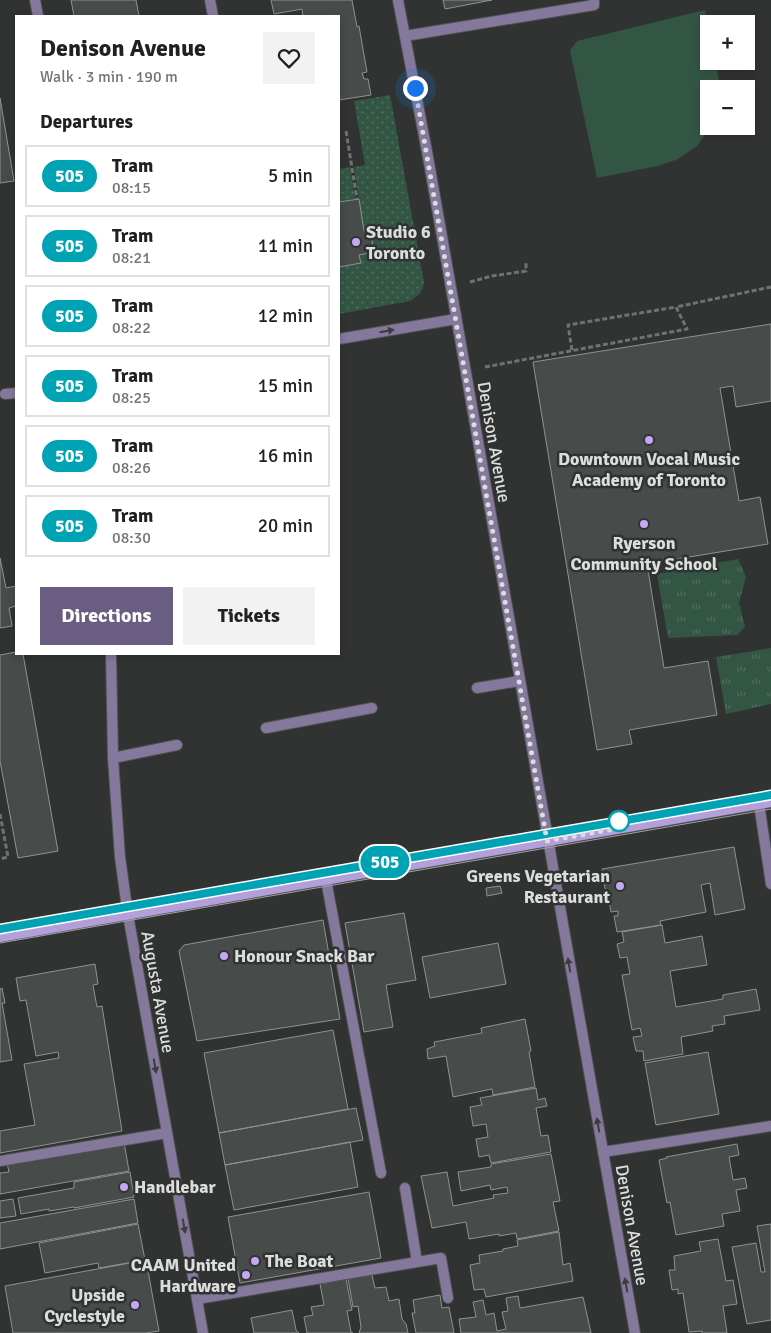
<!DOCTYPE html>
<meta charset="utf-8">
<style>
body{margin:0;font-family:Signika,sans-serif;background:#f2f2f2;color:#202124;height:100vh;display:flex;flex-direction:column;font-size:19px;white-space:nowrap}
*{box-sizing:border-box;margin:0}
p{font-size:16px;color:#757577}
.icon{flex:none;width:28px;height:28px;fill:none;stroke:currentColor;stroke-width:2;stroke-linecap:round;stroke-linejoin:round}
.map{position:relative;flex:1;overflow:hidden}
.details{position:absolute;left:15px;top:15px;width:325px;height:640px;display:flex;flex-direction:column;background:#fff;border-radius:0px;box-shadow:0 2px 8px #0003}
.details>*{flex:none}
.badge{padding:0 10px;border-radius:16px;font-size:18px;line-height:32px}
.fabs{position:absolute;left:700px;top:15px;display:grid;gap:10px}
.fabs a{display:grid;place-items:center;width:55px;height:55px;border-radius:0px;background:#fff;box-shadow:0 2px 8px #0003;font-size:25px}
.you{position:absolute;width:25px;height:25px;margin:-12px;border:4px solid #fff;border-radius:50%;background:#1a73e8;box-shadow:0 0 0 8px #1a73e833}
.map>.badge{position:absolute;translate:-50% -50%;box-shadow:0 0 0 2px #fff}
h2{padding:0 25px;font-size:19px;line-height:45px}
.round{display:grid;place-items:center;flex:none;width:52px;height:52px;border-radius:0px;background:#f2f2f2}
.head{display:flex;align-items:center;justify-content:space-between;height:85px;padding:0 25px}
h1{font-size:24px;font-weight:800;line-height:38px}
.primary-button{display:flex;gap:10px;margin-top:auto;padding:10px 25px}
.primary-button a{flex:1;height:58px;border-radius:0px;background:#695d81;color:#fff;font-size:20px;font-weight:800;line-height:58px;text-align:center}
.primary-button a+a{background:#f2f2f2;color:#202124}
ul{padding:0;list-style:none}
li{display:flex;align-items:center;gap:15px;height:62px;margin:0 10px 8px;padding:0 15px;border:2px solid #e0e0e0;border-radius:0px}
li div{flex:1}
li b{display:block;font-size:19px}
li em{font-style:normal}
li .badge{min-width:55px;font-weight:700;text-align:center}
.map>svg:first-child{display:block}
.grass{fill:url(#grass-dots)}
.park{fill:url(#park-tufts)}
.garden{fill:#335644}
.building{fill:#474b49;stroke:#8f9390}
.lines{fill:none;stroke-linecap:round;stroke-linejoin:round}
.lane-casing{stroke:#4f5250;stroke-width:12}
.street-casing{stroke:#4f5250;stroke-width:12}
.secondary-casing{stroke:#4f5250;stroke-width:12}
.path{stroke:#6f7270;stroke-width:3;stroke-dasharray:5 2.5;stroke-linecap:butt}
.lane{stroke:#85789d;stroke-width:10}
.street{stroke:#85789d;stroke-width:10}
.secondary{stroke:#b49fda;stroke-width:10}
.tram{stroke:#9da09e;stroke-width:1}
.oneway{fill:#3d3d41}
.line-casing{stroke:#fff;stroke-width:11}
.line{stroke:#00a3b4;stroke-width:8}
.walk{stroke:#dbdedc;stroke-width:5;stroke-dasharray:0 9}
.poi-dot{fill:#c3a7f2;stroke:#303331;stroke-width:2}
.stop-dot{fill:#fff;stroke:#00a3b4;stroke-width:2.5}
.labels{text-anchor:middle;stroke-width:5;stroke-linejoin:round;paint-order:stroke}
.poi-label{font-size:18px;font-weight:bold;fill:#dbdedc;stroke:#303331;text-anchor:start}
.street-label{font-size:18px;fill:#dbdedc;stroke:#303331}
</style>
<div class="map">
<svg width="771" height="1333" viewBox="0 0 771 1333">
<defs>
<pattern id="grass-dots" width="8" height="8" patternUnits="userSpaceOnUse" patternTransform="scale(1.25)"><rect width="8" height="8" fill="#335644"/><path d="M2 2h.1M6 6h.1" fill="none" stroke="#506e5e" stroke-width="1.8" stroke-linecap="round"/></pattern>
<pattern id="park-tufts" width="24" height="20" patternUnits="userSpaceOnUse" patternTransform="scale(1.25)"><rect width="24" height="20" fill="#335644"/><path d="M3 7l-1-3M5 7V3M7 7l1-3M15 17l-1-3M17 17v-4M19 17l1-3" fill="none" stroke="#506e5e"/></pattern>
</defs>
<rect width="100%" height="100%" fill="#303331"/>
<path class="grass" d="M390,95L424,282C423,292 418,296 410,301L339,314V267L360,263L359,255L374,252L370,230L364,231L354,167L365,165L354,101Z
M350,167L355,199L339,202V169Z"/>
<path class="park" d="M738,559L746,577L739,603L745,626L738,635L668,638L657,574Z
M771,648V704L726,714L716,657Z"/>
<path class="garden" d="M705,10L709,31V61H715L720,86L719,89H709V126H711L697,146L678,159L658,166L597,178L570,50L577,41Z"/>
<path class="building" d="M71,0H136L139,16H74Z
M271,0H352L357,27L359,26L367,72L362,73L364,79H368L371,95L339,100V16H300H303L302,9L274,14Z
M443,0H492L445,9Z
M0,98L14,181L0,183Z
M359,199L364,231L370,230L374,252L359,255L361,263L339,267V202Z
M771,324V401L736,407L733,386L720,388L739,501L760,497L768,544L647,564L664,668L708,661L717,715L629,730L632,744L597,750L533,362Z
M0,558L6,588L16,586V606L9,608L12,626L0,628Z
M16,652V654H23L58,851L18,858L0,761V655Z
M734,847L745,909L715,915L710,883L701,885L706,912L660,921L661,925L617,932L614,916H618V911L611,912L609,901H607L602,869Z
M500,886L502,893L487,896L486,888Z
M404,913L416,980L386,985L393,1027L364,1032L345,923Z
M323,920L340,1019L197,1041L179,951L184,945Z
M662,925L665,943L702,936L707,965L670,971L676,1007L723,999V995L756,989L760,1010L724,1016L725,1024L712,1026L713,1031L681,1037L683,1054L644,1061L643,1051H636L633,1037L642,1036L640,1028L632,1030L622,975L630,974L627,957L620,958L617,944L624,942L622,932Z
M498,943L506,984L430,998L422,957Z
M95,964L98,984L93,985L97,1007L102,1006L122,1131L0,1153V1131L35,1125L24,1064L59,1058L58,1052L36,1056L26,1000L20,1001L16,978Z
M2,988L5,1003H2L12,1060L0,1062V989Z
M525,1019L531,1051L529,1052L535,1087L493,1095L492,1089L453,1097L446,1056L428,1059L427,1049L435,1046L434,1042L482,1033L481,1028Z
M333,1030L348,1109L219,1133L204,1053Z
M708,1052L719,1114L656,1125L645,1063Z
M536,1088L538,1100L545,1098L547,1106L536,1108L541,1136L548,1135L551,1152L491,1163L489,1155L479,1157L476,1139L488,1137L486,1124L473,1126L470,1107L482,1105L480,1098Z
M356,1108L363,1140L225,1165L219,1133Z
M124,1142L129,1171L0,1194V1173L9,1172L7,1163Z
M350,1142L358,1187L234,1210L225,1165Z
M737,1144L739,1155L729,1157L733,1180L745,1178L747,1188L736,1190L740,1211L722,1214L724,1226L676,1235L670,1202L667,1203L659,1160L667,1158L666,1157Z
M551,1154L560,1201L553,1202L559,1231L517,1239L516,1233L499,1236V1234L469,1239L466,1222L432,1228L421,1176L447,1172L453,1206L494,1198L493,1195L508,1193L507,1187L491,1190L490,1185L461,1191L458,1172L491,1167V1164Z
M130,1172L134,1197L74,1208V1207L49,1211V1209L21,1214L18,1198L74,1188V1182Z
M369,1192L381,1258L240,1283L228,1217Z
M13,1199L16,1216L0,1218V1201Z
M134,1199L138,1223L0,1249V1223Z
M138,1224L145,1260L99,1268L98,1263L45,1273L39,1243Z
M771,1224V1320L747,1324L732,1247L756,1243L761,1272H765L757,1226Z
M559,1232L563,1265L570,1263L573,1281L486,1297L484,1289L474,1290L470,1265L480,1263L479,1255L503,1251V1249L518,1246L517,1240Z
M718,1239L726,1281L733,1280L737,1304L723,1306L727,1333H702V1331L689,1332L683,1293L678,1294V1289L672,1290L669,1270H675L674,1256L701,1251L699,1242Z
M146,1260L159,1331L146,1333H13L5,1286Z
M372,1275L375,1288L386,1287L389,1301L399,1299L402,1319L406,1324L408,1333H359L361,1327L358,1306L353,1307L348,1278Z
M346,1279L352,1310L347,1311L351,1332L353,1333H307L304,1317L313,1315L311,1307L324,1305L320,1284Z
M440,1295L442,1308L449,1307L454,1333H416L412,1313H415L413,1300Z
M518,1296L520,1308L583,1297L591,1333H461L459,1319L476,1317L473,1302L483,1300L486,1315L494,1313L497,1331L506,1329L502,1312L508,1311L506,1298Z
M292,1310L296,1330L299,1333H254L251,1318Z"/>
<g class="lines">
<defs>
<path id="lane" d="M210,0L213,16
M405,36L594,5V0
M477,688L519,681
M266,728L372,708
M113,758L177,745
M326,880L381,1173
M603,1152L771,1126
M0,1161L167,1133
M405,1188L417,1262
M197,1299L441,1258L448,1298"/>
<path id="street" d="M35,0L38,16
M398,0L428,157L635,1333
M339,339L456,319
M5,394L16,393
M111,654L113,758L120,857L128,915L203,1333
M759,804L771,884"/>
<path id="secondary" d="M0,937L771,802"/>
</defs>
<use href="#lane" class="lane-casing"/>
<use href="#street" class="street-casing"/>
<use href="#secondary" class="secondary-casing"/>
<path class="path" d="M346,131L357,199
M470,282L492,276L526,271V262
M572,350L568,325L676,307
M485,367L687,329L676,307L771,287
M0,814L8,857L0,859"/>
<use href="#lane" class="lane"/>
<use href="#street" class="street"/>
<use href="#secondary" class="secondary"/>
<path class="tram" d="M0,929L771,795
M0,943L771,809"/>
</g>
<defs><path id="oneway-solid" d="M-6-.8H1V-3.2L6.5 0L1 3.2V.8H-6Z" transform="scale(1.25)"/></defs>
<g class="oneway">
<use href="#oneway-solid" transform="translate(387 331) rotate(-10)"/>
<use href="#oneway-solid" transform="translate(569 965) rotate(-100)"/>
<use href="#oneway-solid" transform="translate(155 1066) rotate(80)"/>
<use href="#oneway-solid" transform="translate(598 1125) rotate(-100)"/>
<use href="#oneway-solid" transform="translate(184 1226) rotate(80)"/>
<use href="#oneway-solid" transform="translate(626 1285) rotate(-100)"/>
</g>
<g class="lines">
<defs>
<path id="line" d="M0,929L771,795"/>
</defs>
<use href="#line" class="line-casing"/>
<use href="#line" class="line"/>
<path class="walk" d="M415,88L547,841L615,829L619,821"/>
</g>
<g class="poi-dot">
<circle cx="356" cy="242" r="5"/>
<circle cx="649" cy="440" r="5"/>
<circle cx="644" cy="524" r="5"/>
<circle cx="620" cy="886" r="5"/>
<circle cx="224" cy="956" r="5"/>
<circle cx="124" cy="1187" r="5"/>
<circle cx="255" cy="1261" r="5"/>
<circle cx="246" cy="1275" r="5"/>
<circle cx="135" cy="1305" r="5"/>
</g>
<circle class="stop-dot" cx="619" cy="821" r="10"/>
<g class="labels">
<g class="poi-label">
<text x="366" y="238">Studio 6<tspan x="366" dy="21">Toronto</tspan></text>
<text x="649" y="465" text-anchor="middle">Downtown Vocal Music<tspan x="649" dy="21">Academy of Toronto</tspan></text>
<text x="644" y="549" text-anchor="middle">Ryerson<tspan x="644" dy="21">Community School</tspan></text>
<text x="610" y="882" text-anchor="end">Greens Vegetarian<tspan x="610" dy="21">Restaurant</tspan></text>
<text x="234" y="962">Honour Snack Bar</text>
<text x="134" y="1193">Handlebar</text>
<text x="265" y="1267">The Boat</text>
<text x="236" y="1271" text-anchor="end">CAAM United<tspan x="236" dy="21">Hardware</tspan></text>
<text x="125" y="1301" text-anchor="end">Upside<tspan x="125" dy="21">Cyclestyle</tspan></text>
</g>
<g class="street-label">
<text transform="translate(494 442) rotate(80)" y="6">Denison Avenue</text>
<text transform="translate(158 992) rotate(80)" y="6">Augusta Avenue</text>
<text transform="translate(632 1225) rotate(80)" y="6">Denison Avenue</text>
</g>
</g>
</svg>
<div class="fabs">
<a>+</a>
<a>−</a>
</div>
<div class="you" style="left:415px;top:88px"></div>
<b class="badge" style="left:385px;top:862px;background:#00a3b4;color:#fff">505</b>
<section class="details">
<div class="head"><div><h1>Denison Avenue</h1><p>Walk · 3 min · 190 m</p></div><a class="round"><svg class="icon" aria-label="heart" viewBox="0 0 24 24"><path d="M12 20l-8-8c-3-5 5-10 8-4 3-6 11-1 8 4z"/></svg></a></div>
<h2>Departures</h2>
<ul>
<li><span class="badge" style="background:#00a3b4;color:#fff">505</span><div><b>Tram</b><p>08:15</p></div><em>5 min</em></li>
<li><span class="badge" style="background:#00a3b4;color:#fff">505</span><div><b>Tram</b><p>08:21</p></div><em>11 min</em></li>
<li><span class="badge" style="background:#00a3b4;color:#fff">505</span><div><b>Tram</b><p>08:22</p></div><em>12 min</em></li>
<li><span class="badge" style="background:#00a3b4;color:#fff">505</span><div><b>Tram</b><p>08:25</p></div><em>15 min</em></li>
<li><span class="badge" style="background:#00a3b4;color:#fff">505</span><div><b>Tram</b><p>08:26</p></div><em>16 min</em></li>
<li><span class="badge" style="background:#00a3b4;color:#fff">505</span><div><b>Tram</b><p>08:30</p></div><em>20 min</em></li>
</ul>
<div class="primary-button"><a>Directions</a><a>Tickets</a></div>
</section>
</div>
